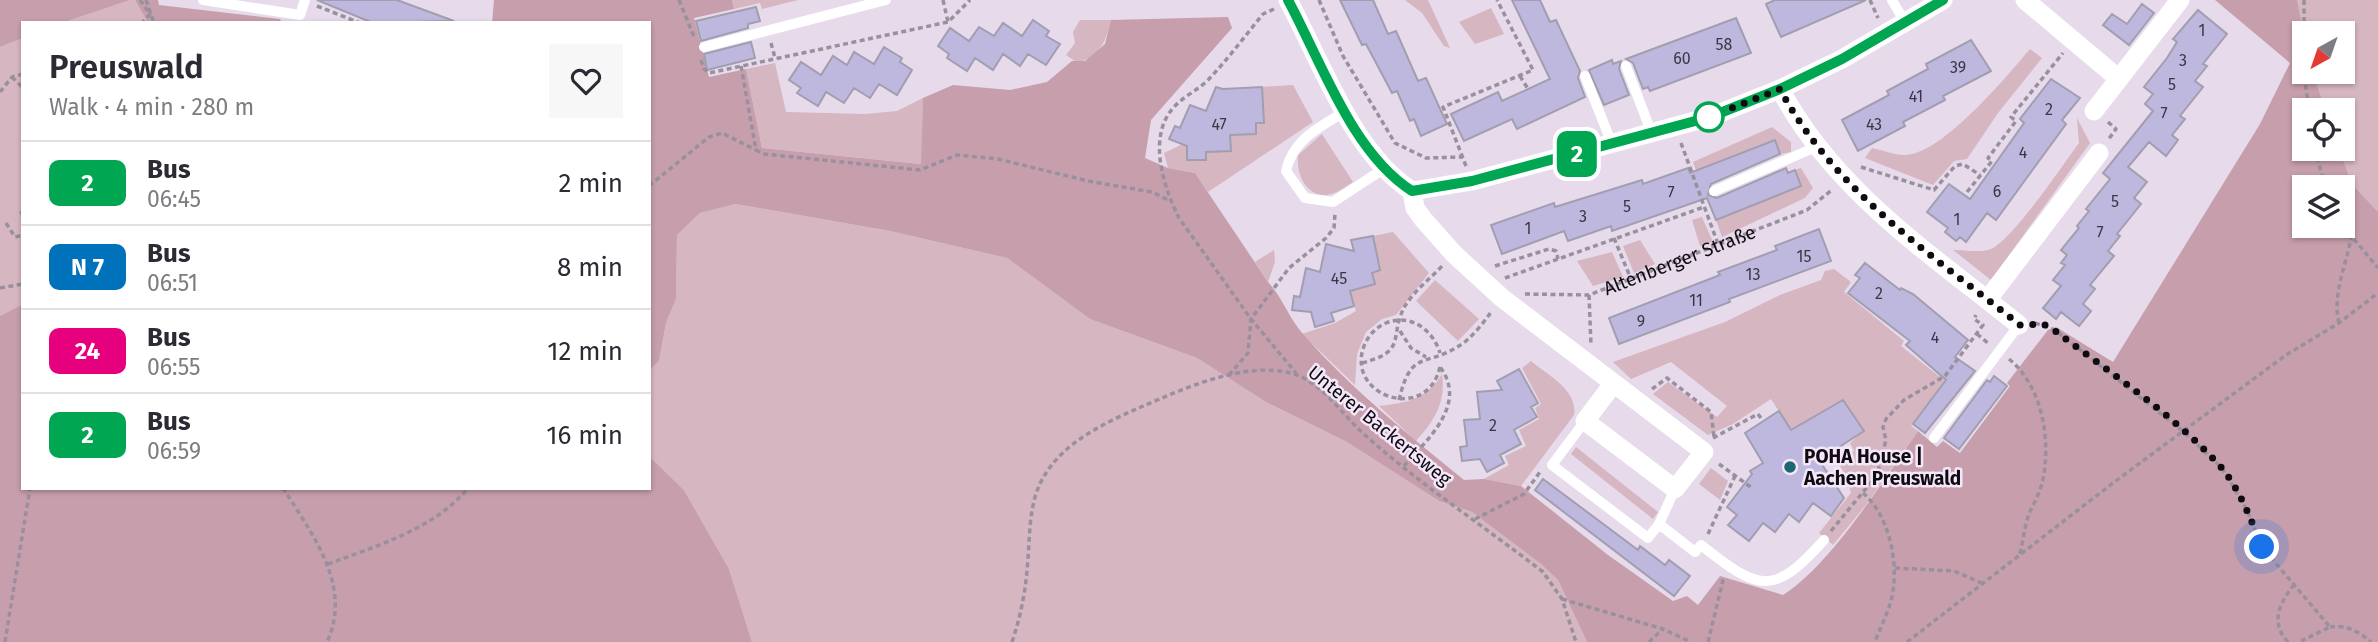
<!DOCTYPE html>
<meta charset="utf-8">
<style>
body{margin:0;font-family:"Fira Sans",sans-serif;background:#f7f7f7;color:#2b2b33;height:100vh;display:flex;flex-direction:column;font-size:26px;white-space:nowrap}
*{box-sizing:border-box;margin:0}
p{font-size:23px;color:#7c7c81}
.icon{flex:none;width:38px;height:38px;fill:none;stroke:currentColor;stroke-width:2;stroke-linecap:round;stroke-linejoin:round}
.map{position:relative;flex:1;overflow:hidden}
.side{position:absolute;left:21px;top:21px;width:630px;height:469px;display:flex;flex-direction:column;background:#fff;border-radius:0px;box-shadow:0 2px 5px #0004}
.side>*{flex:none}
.badge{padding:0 14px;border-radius:10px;font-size:24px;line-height:46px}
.needle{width:46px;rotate:220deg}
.buttons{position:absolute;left:2292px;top:21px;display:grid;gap:14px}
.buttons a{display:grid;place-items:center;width:63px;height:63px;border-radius:0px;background:#fff;box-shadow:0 2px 5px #0004;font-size:35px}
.you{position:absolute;width:35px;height:35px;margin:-18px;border:5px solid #fff;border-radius:50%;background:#1a73e8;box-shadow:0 0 0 10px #1a73e833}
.map>.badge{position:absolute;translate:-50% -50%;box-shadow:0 0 0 4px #fff}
.round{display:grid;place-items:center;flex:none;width:74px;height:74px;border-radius:0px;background:#f7f7f7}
.head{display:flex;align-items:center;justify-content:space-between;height:119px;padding:0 28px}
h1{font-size:33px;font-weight:600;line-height:52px}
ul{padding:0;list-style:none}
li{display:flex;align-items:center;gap:21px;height:84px;padding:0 28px;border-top:2px solid #e1e1e2}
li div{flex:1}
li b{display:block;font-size:26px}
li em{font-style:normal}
li .badge{min-width:77px;font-weight:700;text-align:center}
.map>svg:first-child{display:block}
.green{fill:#d6b6c1}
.forest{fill:#c79eac;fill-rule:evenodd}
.building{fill:#bfb8de;stroke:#a19eb0;stroke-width:2}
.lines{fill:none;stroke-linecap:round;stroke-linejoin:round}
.path{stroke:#99909d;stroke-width:3.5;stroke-dasharray:5 3.5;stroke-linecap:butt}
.service{stroke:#fff;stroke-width:10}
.minor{stroke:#fff;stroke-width:19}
.line-casing{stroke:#fff;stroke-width:16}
.line{stroke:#00a651;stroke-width:10}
.walk{stroke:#0f0b11;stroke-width:7;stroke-dasharray:0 12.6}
.stop-dot{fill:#fff;stroke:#00a651;stroke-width:3.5}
.poi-dot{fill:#1d6772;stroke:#f3e7f9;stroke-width:2.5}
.labels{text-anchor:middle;stroke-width:5;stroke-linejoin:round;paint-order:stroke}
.number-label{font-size:16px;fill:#3b3644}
.street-label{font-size:19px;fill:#0f0b11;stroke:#f3e7f9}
.poi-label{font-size:19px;font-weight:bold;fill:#0f0b11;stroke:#f3e7f9;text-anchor:start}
</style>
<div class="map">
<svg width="2378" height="642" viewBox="0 0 2378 642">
<rect width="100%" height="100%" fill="#e6daeb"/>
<path class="green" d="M130,0H135L148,23H62Z
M732,0H798L762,9L760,3L734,9Z
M1405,0H1428L1450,48L1444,46L1422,13Z
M2297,0H2378V212L2352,184L2339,149H2343V110H2326L2312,72H2343V33H2305V38Z
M1491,8L1504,34L1475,44L1459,22Z
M1080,20H1111C1106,42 1100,55 1078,63L1066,55L1075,43L1073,32Z
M23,38V304L0,316V47Z
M2030,49L2042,58L1998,113L1967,159L1954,161L1933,185L1865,158L1872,148C1882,150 1894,155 1904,155C1941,156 2007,76 2030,49Z
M775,63L786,112L865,114L897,111L923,98L922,164L762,148L746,69Z
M1293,85L1313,122L1208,192L1195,173L1168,168L1164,153L1187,142V160H1206V152L1230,135L1264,122L1262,87Z
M2077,118L2090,143L1991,280L1953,250C1963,250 1982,253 1991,249C2014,238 2062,166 2079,143Z
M1772,127L1791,142V152L1780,154L1774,140L1696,170L1693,162Z
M1322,134L1353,182C1345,187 1336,194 1327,195C1305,197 1296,172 1298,155Z
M1801,168L1813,188L1805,198L1722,237L1716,220L1801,186L1795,170Z
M736,204L890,231L1007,258L1090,319L1197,358L1266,402L1347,442L1439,501L1472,512L1541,564L1558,580L1587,642H752L729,569L684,490L649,456V371L659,361L666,323L676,299L677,235L700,213Z
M1702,217L1713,242L1700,246L1692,220Z
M1393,232L1429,273L1396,315L1382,319L1366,332L1357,354L1355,385L1302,334L1335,323L1356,311L1350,291L1375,284L1372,273L1380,270L1373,236Z
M1640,240L1655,264L1634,273L1623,246Z
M1274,250L1275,262L1268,282L1255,262Z
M1612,252L1623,277L1593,286L1577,261Z
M1834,269L1851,282L1844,292L1904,341L1901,346L1945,381L1911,426L1918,431L1866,505L1833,545L1819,533L1851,493L1846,475L1837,462L1854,451L1850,443L1863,431L1843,400L1791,430L1771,399L1733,424L1708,435L1653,394L1668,382L1717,417L1727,406L1671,362L1631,379L1613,362L1725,322L1780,295L1821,280L1825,271Z
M1435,280L1479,319L1458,341L1416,301Z
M1531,361C1549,376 1578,390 1574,415L1521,486L1484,479L1509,465L1505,456L1526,446L1519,430L1539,419L1535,408L1541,404L1522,368Z
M1442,374C1446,402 1435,420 1416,441L1379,406C1407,403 1427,399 1442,374Z
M1576,447L1658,512L1653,519L1571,454Z
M1711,468L1728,481L1720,500L1699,484Z"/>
<path class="forest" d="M0,0H130L62,23H23V38L0,47Z
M135,0H158L159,5L280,19L282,23H148Z
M494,0H732L734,9L694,18L709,77L746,69L762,148L921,164L923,98L953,85L1010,90L1047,82L1072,61H1085L1105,44L1111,20L1228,17L1232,28L1151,120L1145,158L1168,168L1195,173L1268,282C1283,298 1289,319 1304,335C1351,389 1409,435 1464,480L1484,479L1521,486L1608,555L1673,601L1687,596L1698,605L1720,576L1783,595C1830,566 1885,478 1918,431L1937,447L1943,441L1960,453L2010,386L2007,383L2048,330L2056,327L2113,362L2260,124L2290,63L2215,0H2297L2305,38V72H2312L2326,110H2305V149H2339L2352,184L2378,212V642H1587L1558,580L1541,564L1472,512L1439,501L1347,442L1266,402L1197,358L1090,319L1007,258L890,231L736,204L700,213L677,235L676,299L666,323L659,361L649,371V23H492ZM2305,187H2343V226H2305Z
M23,304V488H649V456L684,490L729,569L752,642H0V316Z"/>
<path class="building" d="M317,0H397L454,21L373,23Z
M1340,0H1373L1388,34L1396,31L1418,81L1426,78L1447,124L1421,136L1414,119L1410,121L1397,91L1392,93L1366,44L1362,45Z
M1512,0H1540L1550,22L1556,20L1580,71L1578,78L1585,97L1517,129L1512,119L1464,141L1451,114L1498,92L1502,101L1550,79Z
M1775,0H1866L1781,37L1766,4Z
M2142,4L2154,13L2129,45L2103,25L2112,14L2127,24Z
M756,7L760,21L748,24V28L701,41L696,21Z
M2198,10L2227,34L2203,64L2207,66L2195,81L2203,87L2180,116L2185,119L2172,135L2178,140L2166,156L2149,142L2128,167L2147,182L2134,198L2141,204L2117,234L2120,236L2108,251L2114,256L2090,285L2095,289L2083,304L2091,311L2079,326L2061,312L2056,319L2043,308L2061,286L2053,280L2065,265L2061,263L2067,255L2061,250L2079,228L2077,226L2089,211L2086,209L2110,179L2103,173L2153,111L2145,104L2153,94L2144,87L2167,58L2177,42L2173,39Z
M1736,18L1751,53L1650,91L1648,87L1643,89L1633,63L1626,59Z
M1033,20L1049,31L1046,36L1060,44L1046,65L1028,54L1020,66L1003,54L993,70L975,58L967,71L947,58L949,54L938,46L950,28L969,41L979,27L994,36L1003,23L1022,36Z
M1971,40L1991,71L1943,96L1945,100L1903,122L1905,126L1858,151L1842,120L1889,95L1887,91L1928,69L1926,64Z
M751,42L755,58L707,70L704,54Z
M884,47L902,58L900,62L912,70L897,95L879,84L870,98L854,88L844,103L826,92L818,106L797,93L801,88L789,80L801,62L821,75L833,56L847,65L854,52L874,64Z
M1612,60L1613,64L1621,61L1619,69L1629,95L1604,105L1589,70Z
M2051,79L2080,98L2062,120L2066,124L1996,220L1987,213L1966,242L1960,237L1956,241L1945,232L1948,228L1927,212L1949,184L1970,199L2024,123L2020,119Z
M1216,87L1223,89L1262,87L1264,123H1256V134L1230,135L1231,151L1206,152V160H1187V146L1169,139L1175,126L1180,128L1190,105L1206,111Z
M1775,140L1780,154L1711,184L1708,195L1717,198L1786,168L1788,173L1795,170L1801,186L1716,220L1707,198L1612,231L1611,226L1568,241L1564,231L1502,254L1491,225L1554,203L1555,207L1642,180L1643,184L1688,168L1690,173Z
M1819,229L1831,261L1729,299L1730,302L1619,344L1609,318L1720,275L1718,272L1777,250L1775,246Z
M1373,236L1380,270L1372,273L1375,284L1350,291L1354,306L1331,313L1334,321L1315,327L1311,312L1292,310L1294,296L1300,297L1306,268L1320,272L1326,244L1354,251L1351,240Z
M1865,263L1900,290L1901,288L1913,294L1968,340L1955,357L1975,371L1925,433L1913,424L1946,380L1906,345L1910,341L1848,293L1860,278L1855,275Z
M1519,369L1538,403L1531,407L1537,417L1514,430L1521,444L1500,455L1504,463L1487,472L1480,459L1462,461L1460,447L1467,446L1464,420L1480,419L1477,392L1502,390L1497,381Z
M1994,376L2007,386L1959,449L1944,438L1987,380L1990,382Z
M1843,400L1864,431L1819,460L1844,498L1831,516L1813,503L1799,522L1789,514L1775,532L1763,523L1749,541L1728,525L1737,515L1727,507L1752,474L1750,471L1763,463L1745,433L1779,411L1791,430Z
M1543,479L1638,550L1640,546L1665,565L1669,560L1690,576L1674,596L1535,490Z"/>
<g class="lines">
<g class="path">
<path d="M140,0L150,14L142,23"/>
<path d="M146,0L154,23"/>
<path d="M679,0L695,39"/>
<path d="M943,0L948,22"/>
<path d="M1319,0L1343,56L1395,143L1426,158L1463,157"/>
<path d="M1870,0L1878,18"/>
<path d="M2304,0V75L2309,110"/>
<path d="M317,6L360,23"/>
<path d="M1274,9L1263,14C1245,36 1228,59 1208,80C1198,90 1184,96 1174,107C1147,136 1163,186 1179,218L1251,319L1296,373"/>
<path d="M771,43L775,58"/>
<path d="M701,60L704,69L709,73L948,22L970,0"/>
<path d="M741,66L756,150L764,154L920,170L957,155L998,159L1088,181L1152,192L1170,201"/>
<path d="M1520,76L1528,89"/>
<path d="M12,77L23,88"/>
<path d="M0,92L12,77L23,74"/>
<path d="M2108,122L2116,129L2108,140"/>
<path d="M1681,143L1718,244"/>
<path d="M2315,149L2325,187"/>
<path d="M1466,166L1443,107L1533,70L1497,0"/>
<path d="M1861,167L1934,190L1955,166L1963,164L1980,175"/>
<path d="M649,186L709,137L722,133L756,150"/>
<path d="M1967,192L1992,161L1988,158L2016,121L2011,117L2063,53"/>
<path d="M21,211L23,216"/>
<path d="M6,223L15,237L23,235"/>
<path d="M2343,226L2378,268"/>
<path d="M1614,238L1631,279"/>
<path d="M1495,266L1549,249L1556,251L1558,259"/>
<path d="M1505,278L1704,207"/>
<path d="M0,288L23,284"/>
<path id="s1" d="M1525,294L1589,295L1807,210L1833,189"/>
<path d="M1589,295L1591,345"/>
<path d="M2035,323L2055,330L2184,432L2222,468L2247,510L2262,547L2330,627L2299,642"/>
<path d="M2339,323C2332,294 2346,266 2351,238"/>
<path d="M1400,331L1411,348L1426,357"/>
<path d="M1977,334L1989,344"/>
<path d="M2009,359C2042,386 2051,438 2043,479C2041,491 2034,503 2029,514C2024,528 2023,543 2019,557"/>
<path d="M1362,363C1409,351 1388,336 1405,306C1414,291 1431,278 1443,265"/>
<path d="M1440,367C1427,424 1345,396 1364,346C1368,336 1375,328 1386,323C1411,313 1433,330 1440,353"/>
<path d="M1229,375L1248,353L1251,319L1289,268L1326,238L1334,228L1335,214"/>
<path d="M1652,389L1667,378L1711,412L1714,437"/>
<path d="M1399,400C1411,349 1424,368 1459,346C1472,338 1483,323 1492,311"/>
<path d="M1713,438L1758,414L1763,421"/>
<path d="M1719,464L1752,488"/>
<path d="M1404,466C1428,439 1468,404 1440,367"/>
<path d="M283,488C312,534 353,586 327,642"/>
<path d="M1863,493C1890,516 1900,566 1891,601C1887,615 1880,628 1875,642"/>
<path d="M1475,519L1524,494L1540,472"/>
<path d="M1831,531L1877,475L1886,440L1883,427L1886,419L1904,400L1945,376L1983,325L1974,319L1976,315"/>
<path d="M1708,534L1735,476"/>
<path d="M328,564C376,546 435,529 468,488"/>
<path d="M1895,568L1954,571L1984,584"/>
<path d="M1562,599L1663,629L1691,642"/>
<path d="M2330,627C2346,624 2359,632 2371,642"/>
<path d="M5,642L30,488"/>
<path d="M1012,642C1020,618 1025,595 1027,570C1030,543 1028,511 1039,486C1057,445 1102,424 1141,407C1185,388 1246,360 1294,374C1323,383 1344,417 1366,436C1421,485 1485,527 1543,572L1562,599L1576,642"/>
<path d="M1649,642L1663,629"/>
<path d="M1708,642L1724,576"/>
<path d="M1907,642L2113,483L2286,355L2339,323L2378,293"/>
<path d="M2288,642C2270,623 2279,604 2293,586"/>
</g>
<path class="service" d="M203,0L300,15L305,0
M1892,0L1906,24
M704,47L886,0
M1626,66L1652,134
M1585,76L1612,144
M1346,111C1320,127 1293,139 1286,171L1305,198L1333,202L1385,168
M1714,191L1816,147
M1585,421L1552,465L1648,538L1659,524L1675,489
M1934,438L2019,325
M1659,524L1695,552L1701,545C1759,591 1773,597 1824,540"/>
<path class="minor" d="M1288,0C1321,61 1353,154 1412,191L1472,181L1710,117L1780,89L1842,59L1943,0
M2025,0L2119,79
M1780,89C1835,192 1931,254 2019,325
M2094,111L2180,0
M1412,191L1415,208L1423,219L1454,254L1502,298L1704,452L1675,489L1585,421L1613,384
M1988,299L2099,153"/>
</g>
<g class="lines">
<defs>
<path id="line" d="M1288,0C1321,61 1352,153 1412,191L1472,181L1710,117L1780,89L1842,59L1943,0"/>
</defs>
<use href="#line" class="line-casing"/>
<use href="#line" class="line"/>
<path class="walk" d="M1709,117L1780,89C1835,192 1931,254 2020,325L2043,324L2054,330C2110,373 2173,414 2220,466C2240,489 2251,520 2262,547"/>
</g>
<circle class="stop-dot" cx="1709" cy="117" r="14"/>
<circle class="poi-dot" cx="1790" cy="467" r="7"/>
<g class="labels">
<g class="number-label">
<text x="2202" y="36">1</text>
<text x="1724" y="50">58</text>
<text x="1682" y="64">60</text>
<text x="2183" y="66">3</text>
<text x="1958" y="73">39</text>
<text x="2172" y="90">5</text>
<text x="1916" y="102">41</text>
<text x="2049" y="115">2</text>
<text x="2164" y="119">7</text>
<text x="1219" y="130">47</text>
<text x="1874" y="130">43</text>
<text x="2023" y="158">4</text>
<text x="1997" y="197">6</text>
<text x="1671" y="198">7</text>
<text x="2115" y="207">5</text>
<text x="1627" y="212">5</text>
<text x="1583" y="222">3</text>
<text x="1957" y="225">1</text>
<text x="1528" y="234">1</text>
<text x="2100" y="238">7</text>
<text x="1804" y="262">15</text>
<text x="1753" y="280">13</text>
<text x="1339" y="284">45</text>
<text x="1879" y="299">2</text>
<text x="1696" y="306">11</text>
<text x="1641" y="327">9</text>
<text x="1935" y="343">4</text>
<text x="1493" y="431">2</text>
</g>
<g class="street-label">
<text dy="7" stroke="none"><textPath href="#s1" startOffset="161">Altenberger Straße</textPath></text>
<text transform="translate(1380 425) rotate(39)" y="7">Unterer Backertsweg</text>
</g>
<g class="poi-label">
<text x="1804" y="463">POHA House |<tspan x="1804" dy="22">Aachen Preuswald</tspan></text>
</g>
</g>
</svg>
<div class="buttons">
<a><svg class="needle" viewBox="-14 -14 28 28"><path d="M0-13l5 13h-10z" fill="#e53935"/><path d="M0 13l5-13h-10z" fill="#7c7c81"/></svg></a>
<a><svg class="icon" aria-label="locate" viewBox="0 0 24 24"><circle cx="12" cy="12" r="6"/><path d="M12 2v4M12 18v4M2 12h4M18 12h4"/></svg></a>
<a><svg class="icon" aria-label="layers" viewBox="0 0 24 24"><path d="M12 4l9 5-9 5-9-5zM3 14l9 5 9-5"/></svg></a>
</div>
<div class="you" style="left:2262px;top:547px"></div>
<b class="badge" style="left:1577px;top:154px;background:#00a651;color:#fff">2</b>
<section class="side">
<div class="head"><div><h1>Preuswald</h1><p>Walk · 4 min · 280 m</p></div><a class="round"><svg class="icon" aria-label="heart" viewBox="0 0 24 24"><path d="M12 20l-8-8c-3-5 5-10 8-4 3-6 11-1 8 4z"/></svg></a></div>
<ul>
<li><span class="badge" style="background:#00a651;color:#fff">2</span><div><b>Bus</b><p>06:45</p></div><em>2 min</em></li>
<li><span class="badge" style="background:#0072bc;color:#fff">N 7</span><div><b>Bus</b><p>06:51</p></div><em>8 min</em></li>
<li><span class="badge" style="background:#e6007e;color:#fff">24</span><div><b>Bus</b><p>06:55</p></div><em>12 min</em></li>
<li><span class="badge" style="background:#00a651;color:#fff">2</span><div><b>Bus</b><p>06:59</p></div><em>16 min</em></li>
</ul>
</section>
</div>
